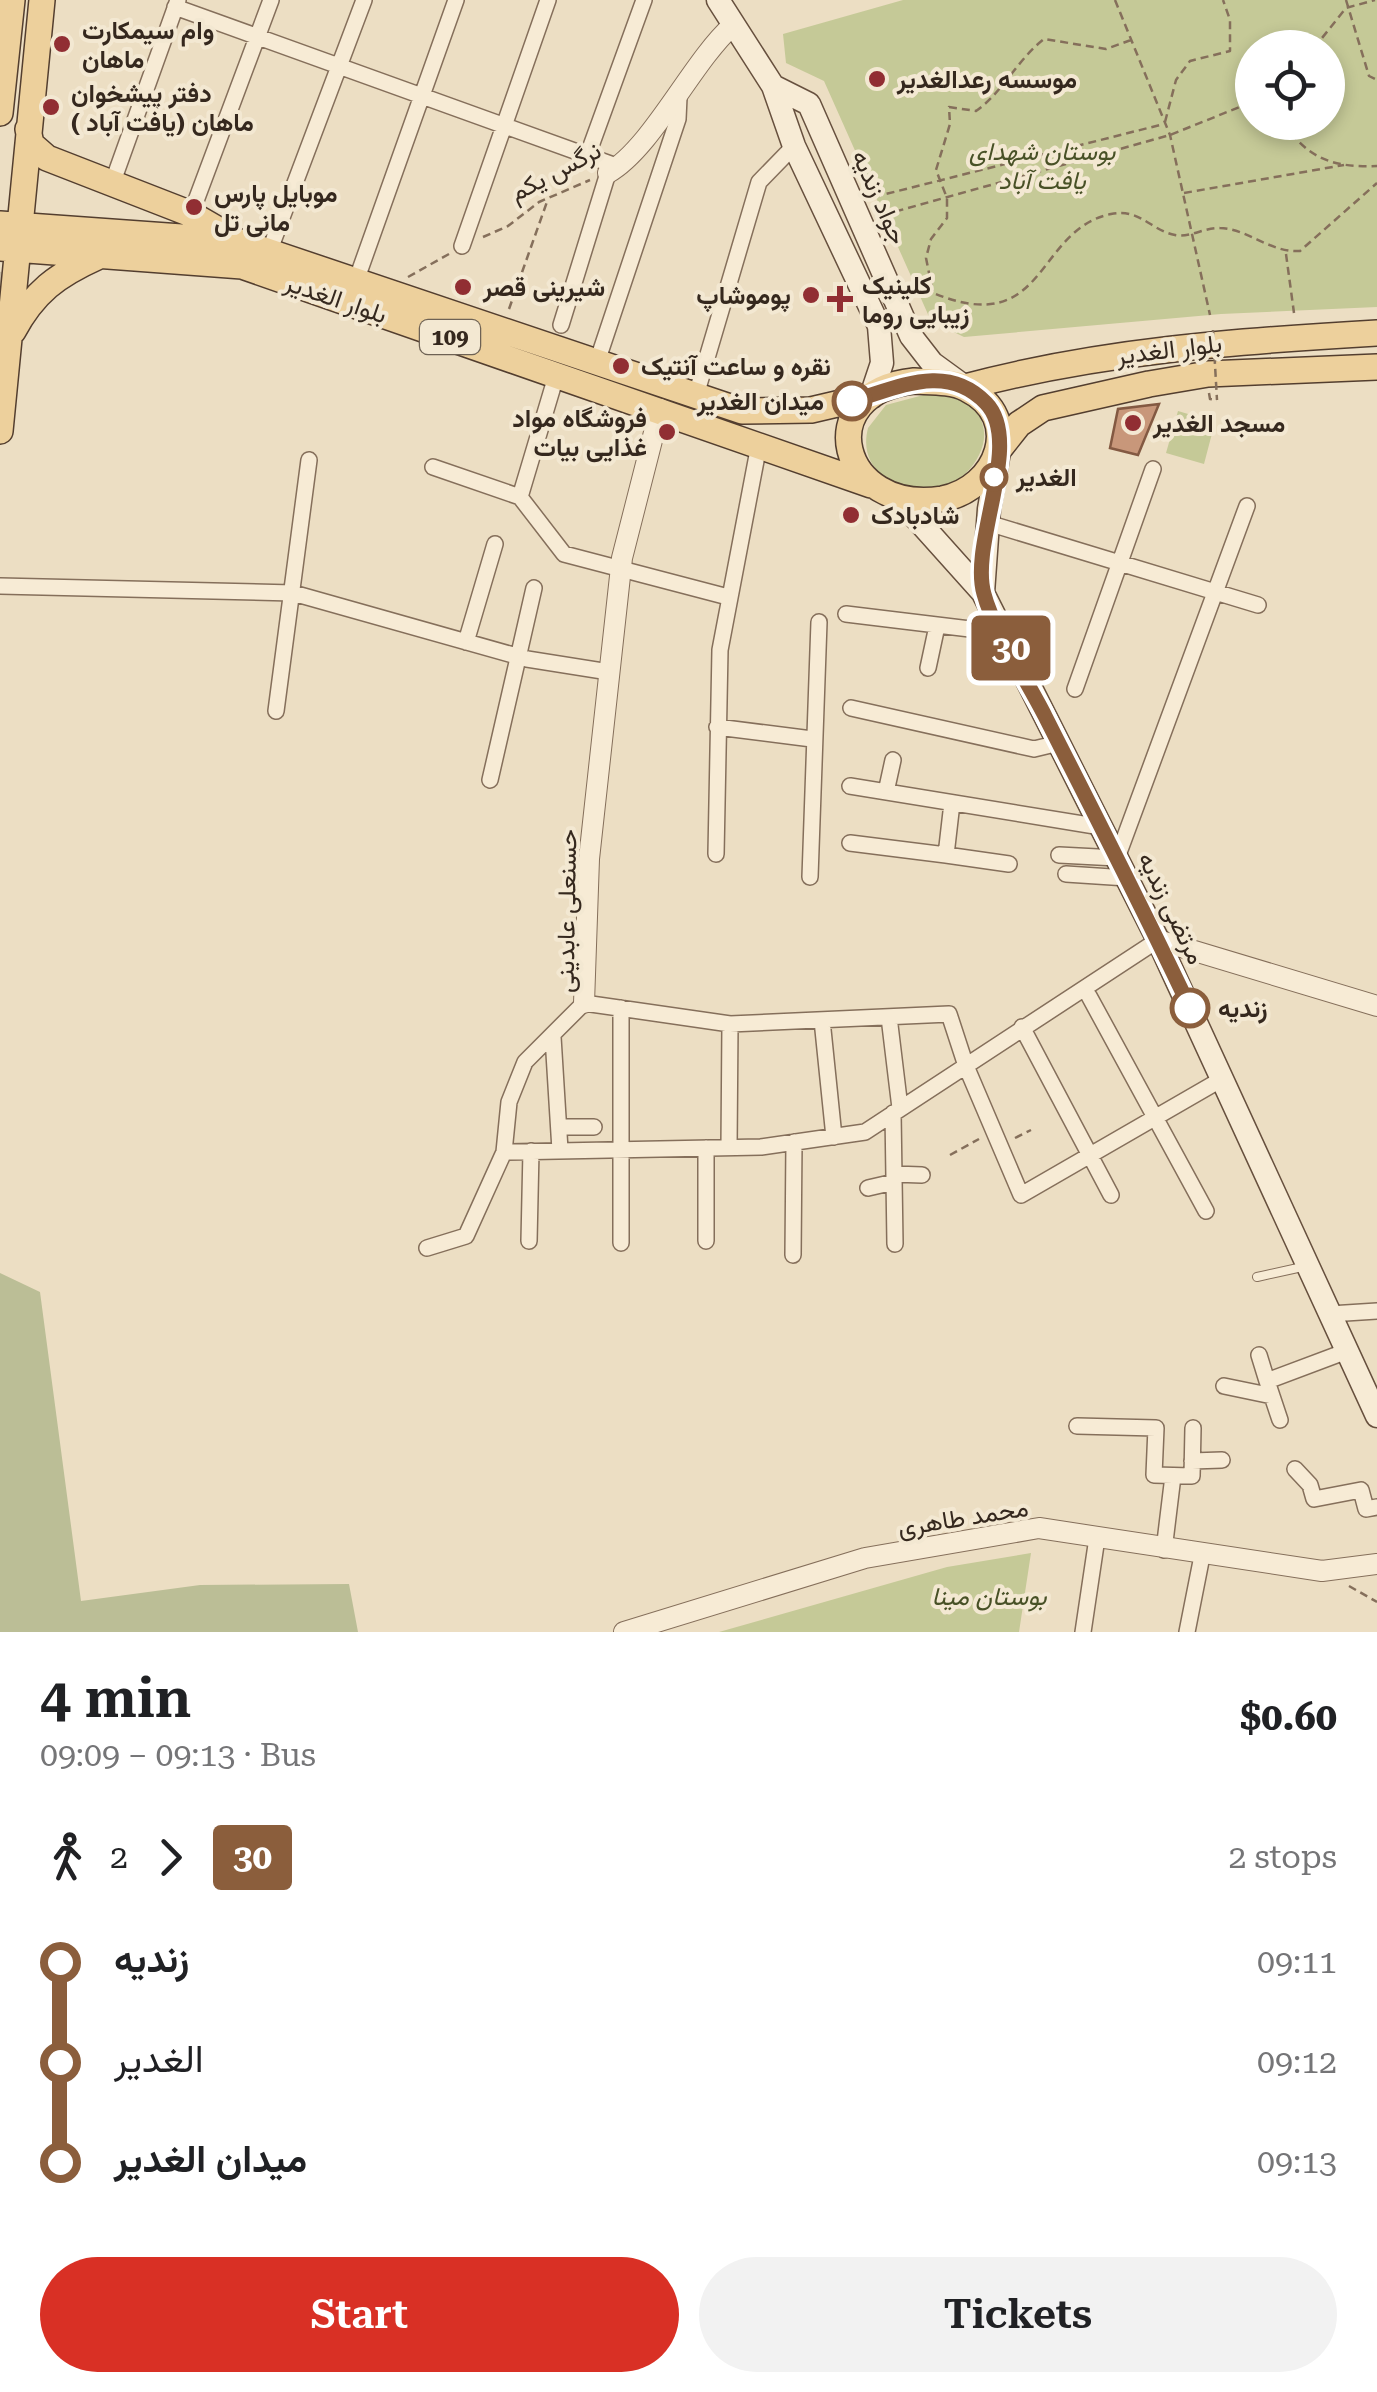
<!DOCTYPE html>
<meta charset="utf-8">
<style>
body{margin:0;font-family:"Roboto Serif",Vazirmatn,serif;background:#f2f2f2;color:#202124;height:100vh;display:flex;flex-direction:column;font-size:38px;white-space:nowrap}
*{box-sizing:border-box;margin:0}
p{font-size:32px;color:#757577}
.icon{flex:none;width:55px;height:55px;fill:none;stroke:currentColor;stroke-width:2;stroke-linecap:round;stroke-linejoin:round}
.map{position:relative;height:1632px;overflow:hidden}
.sheet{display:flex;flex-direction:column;background:#fff;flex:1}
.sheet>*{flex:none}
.badge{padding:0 20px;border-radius:8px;font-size:35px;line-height:65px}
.fabs{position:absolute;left:1235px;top:30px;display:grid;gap:20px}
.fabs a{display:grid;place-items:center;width:110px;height:110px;border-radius:50%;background:#fff;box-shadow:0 5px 15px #0003;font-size:50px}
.map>.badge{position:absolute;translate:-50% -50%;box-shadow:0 0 0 5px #fff}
.legs{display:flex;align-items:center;gap:15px;height:110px;padding:0 40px;font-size:32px}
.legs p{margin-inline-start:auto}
.head{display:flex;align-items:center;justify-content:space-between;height:170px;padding:0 40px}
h1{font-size:55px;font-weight:600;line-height:75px}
.action{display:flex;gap:20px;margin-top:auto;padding:20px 40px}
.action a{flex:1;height:115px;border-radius:60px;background:#d93025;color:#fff;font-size:40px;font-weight:600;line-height:115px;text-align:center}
.action a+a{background:#f2f2f2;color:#202124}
ul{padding:0 40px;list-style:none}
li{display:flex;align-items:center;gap:35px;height:100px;font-size:38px}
li i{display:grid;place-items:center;width:15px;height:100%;margin:0 12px;background:currentColor}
li i::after{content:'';width:25px;height:25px;margin:-12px;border:8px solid;border-radius:50%;background:#fff}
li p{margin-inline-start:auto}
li:first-child i{background:linear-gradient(#0000 50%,currentColor 0)}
li:last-child i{background:linear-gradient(currentColor 50%,#0000 0)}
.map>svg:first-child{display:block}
.green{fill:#c5c997;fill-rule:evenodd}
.cemetery{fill:#bbbe96}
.building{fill:#c8977a;stroke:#835942;stroke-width:2.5}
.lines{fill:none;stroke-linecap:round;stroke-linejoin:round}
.primary-tunnel{stroke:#c7baa2;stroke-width:25;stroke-dasharray:25 12;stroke-linecap:butt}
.service-casing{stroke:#856f5b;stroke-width:10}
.minor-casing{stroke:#856f5b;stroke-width:18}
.tertiary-casing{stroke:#856f5b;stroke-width:22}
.secondary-casing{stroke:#67503e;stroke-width:25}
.primary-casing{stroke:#533e2f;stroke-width:28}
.path{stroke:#856f5b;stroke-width:2.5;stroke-dasharray:8 5;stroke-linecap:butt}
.service{stroke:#f7ebd5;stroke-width:8}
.minor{stroke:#f7ebd5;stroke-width:15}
.tertiary{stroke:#f7ebd5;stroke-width:20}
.secondary{stroke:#f7ebd5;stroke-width:22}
.primary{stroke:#edd09c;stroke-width:25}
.path-bridge{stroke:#856f5b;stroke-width:2.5;stroke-dasharray:8 5;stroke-linecap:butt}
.line-1-casing{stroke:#fff;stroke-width:22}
.line-1{stroke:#8b5e3c;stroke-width:15}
.poi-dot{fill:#912e33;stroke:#f3e8d2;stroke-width:4}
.stop-1-dot{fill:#fff;stroke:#8b5e3c;stroke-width:5}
.labels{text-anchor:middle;stroke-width:8;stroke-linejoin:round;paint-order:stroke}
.shield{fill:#f3e8d2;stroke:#6e6254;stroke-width:2.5}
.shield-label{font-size:22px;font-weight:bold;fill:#35281e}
.poi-label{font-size:25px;font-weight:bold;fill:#35281e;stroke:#f3e8d2;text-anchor:start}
.park-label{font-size:25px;font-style:italic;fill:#485126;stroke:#f3e8d2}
.street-label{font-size:25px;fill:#35281e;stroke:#f3e8d2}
.stop-label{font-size:25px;font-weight:bold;fill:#35281e;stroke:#f3e8d2;text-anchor:start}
</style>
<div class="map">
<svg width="1377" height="1632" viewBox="0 0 1377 1632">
<rect width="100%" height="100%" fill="#ecdec3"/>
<path class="green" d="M903,0H1377V307L1221,314L964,337L931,321L824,81L786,63L783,34ZM1252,48H1328V122H1252Z
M931,393C1043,405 954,534 884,477C868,464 863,448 868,428L886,405Z
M1178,411L1215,422L1204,464L1166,453Z
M1031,1553L1019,1632H719L947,1567Z"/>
<path class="cemetery" d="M0,1273L40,1292L81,1601L200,1585L349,1584L358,1632H0Z"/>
<path class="building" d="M1159,404L1138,455L1110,448L1118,409Z"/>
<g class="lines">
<path class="primary-tunnel" d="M0,297L8,227"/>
<defs>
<path id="service" d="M1257,1277L1307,1266"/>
<path id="minor" d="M175,7L619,167
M587,157L644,0
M112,184L178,0
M191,214L271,0
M462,246L548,0
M269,252L364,0
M356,281L456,0
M561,325L608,173
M597,362L678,119L679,97
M696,395L759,182L794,146
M433,467L520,497L564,554L728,597
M520,497L557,373
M988,523L1258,605
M0,586L293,593L527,659L609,672
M846,614L1003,633
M466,642L495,544
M928,668L937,626
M1075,689L1153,469
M851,708L1034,749L1059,743
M276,711L309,460
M717,727L812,739
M490,780L534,588
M850,786L1101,827
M886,792L893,760
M850,843L946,855L952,803
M716,854L720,650L759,445
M946,855L1009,864
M1059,855L1117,858L1247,506
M1066,874L1127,878
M810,877L819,622
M1089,996L1206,1211
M621,1008V1243
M889,1017L900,1108
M822,1020L834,1137
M1022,1027L1111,1195
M553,1037L560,1150
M893,1113L895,1244
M559,1127H594
M729,1147L730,1024
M504,1152L761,1147L865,1132L1158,940
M894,1174L922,1175
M868,1188L894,1182
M529,1241L531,1151
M706,1241V1148
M427,1248L466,1236L504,1152L509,1102L525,1062L584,1003L730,1024L949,1014L966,1066L1021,1195L1222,1079
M793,1255L794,1142
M1330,1314L1377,1311
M1259,1355L1267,1381
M1224,1386L1272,1396
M1280,1420L1267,1381L1347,1351
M1077,1426L1156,1428L1154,1475L1192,1476L1193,1428
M1192,1461L1222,1460
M1295,1469L1310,1485L1314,1499L1361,1490L1366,1509L1377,1507
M1164,1550L1173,1476
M1083,1632L1097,1538
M1187,1632L1202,1556"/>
<path id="tertiary" d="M608,173C652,148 692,62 732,26
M1158,940L1377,1006
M584,1003L589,859L622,558L660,409
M624,1632L865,1558L1039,1528L1322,1571L1377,1564"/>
<path id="secondary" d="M718,0L773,86L794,146L879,326L882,363L871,396
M773,86L809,104L911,336L932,363L965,387
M897,497L983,593L1158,940L1377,1416
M983,593L989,509L999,452"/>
<path id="primary" d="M0,113L12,0
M28,129L31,144L47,158L191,214L229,236
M0,224L237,241L742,411L811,410L871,396
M0,248L242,266L871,485
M13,331C34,292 57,275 97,257
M914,381C931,382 952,381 967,389C1025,418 998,489 942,499C839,515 809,392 914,381Z
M965,387C1100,351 1237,341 1377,333
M0,431L42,0
M1000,448L1019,424L1043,408L1149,384L1208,374L1377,367"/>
</defs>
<use href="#service" class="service-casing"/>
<use href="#minor" class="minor-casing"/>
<use href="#tertiary" class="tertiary-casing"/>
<use href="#secondary" class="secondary-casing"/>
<use href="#primary" class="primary-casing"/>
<path class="path" d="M1115,0L1170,135L1210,315
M1346,0L1369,76L1377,80
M1131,40L1106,49L1044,39C1017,60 1003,92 976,111L949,107L950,124L936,170L947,198V218L931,239L926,258L933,293C1048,340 1034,230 1111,214C1140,208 1150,230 1175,235C1189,238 1206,227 1220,228C1249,229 1270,253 1300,251L1377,183
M1314,48L1346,8L1375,0
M1165,122L1176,80L1190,61L1230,51V20L1223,0
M1284,122C1306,159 1335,168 1377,166
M1184,193L1344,165
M874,197L1164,124
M883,215L1170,135L1252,102
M483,237L508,226L539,202L590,180
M1286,254L1294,313
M408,277L449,254
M509,309L548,199
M1209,393L1210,399L1217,400
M1015,1138L1031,1130
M950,1155L979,1139
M1349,1586L1377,1602"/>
<use href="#service" class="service"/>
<use href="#minor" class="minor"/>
<use href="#tertiary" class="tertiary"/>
<use href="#secondary" class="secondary"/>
<use href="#primary" class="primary"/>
<path class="path-bridge" d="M1213,330L1217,400"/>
</g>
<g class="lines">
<defs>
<path id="line-1" d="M852,401C896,389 946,361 986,403C1024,442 969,543 984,594C993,629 1028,682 1045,716C1094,813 1144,910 1190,1008"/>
</defs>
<use href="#line-1" class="line-1-casing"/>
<use href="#line-1" class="line-1"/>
</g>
<g class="poi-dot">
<circle cx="62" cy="44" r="10"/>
<circle cx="877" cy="79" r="10"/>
<circle cx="51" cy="107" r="10"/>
<circle cx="194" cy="207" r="10"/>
<circle cx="463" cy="287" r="10"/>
<circle cx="811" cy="295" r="10"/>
<path d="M835 284h10v10h10v10h-10v10h-10v-10h-10v-10h10z"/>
<circle cx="621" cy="366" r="10"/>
<circle cx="1133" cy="423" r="10"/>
<circle cx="667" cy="432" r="10"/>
<circle cx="851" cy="515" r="10"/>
</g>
<g class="stop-1-dot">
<circle cx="852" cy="401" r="18"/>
<circle cx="994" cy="477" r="12"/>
<circle cx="1190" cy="1008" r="18"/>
</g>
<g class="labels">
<rect class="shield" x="420" y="320" width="60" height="34" rx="8"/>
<g class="shield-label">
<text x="450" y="345">109</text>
</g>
<g class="poi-label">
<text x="82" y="39">وام سیمکارت<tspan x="82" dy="29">ماهان</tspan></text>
<text x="897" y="88">موسسه رعدالغدیر</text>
<text x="71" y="102">دفتر پیشخوان<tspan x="71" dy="29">ماهان (یافت آباد )</tspan></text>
<text x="214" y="202">موبایل پارس<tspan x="214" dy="29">مانی تل</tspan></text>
<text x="862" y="294">کلینیک<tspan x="862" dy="29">زیبایی روما</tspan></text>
<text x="483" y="296">شیرینی قصر</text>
<text x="791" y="304" text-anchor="end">پوموشاپ</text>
<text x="641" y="375">نقره و ساعت آنتیک</text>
<text x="647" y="427" text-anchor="end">فروشگاه مواد<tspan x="647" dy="29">غذایی بیات</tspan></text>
<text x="1153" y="432">مسجد الغدیر</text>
<text x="871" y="524">شادبادک</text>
</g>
<g class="park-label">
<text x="1042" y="160">بوستان شهدای<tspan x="1042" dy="29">یافت آباد</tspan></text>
<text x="989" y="1605">بوستان مینا</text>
</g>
<g class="street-label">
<text transform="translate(555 171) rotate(-28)" y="9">نرگس یکم</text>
<text transform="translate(880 197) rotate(66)" y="9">جواد زندیه</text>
<text transform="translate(336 298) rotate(19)" y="9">بلوار الغدیر</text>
<text transform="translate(1169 349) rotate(-7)" y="9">بلوار الغدیر</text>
<text transform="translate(1172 908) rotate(64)" y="9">مرتضی زندیه</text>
<text transform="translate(566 911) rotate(-89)" y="9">حسنعلی عابدینی</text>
<text transform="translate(963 1517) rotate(-9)" y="9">محمد طاهری</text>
</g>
<g class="stop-label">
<text x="824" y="410" text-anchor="end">میدان الغدیر</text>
<text x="1016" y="486">الغدیر</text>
<text x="1218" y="1017">زندیه</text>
</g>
</g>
</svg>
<div class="fabs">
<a><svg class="icon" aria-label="locate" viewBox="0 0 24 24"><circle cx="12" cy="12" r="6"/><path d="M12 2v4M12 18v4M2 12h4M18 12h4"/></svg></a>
</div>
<b class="badge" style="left:1011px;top:648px;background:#8b5e3c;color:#fff">30</b>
</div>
<section class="sheet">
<div class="head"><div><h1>4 min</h1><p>09:09 – 09:13 · Bus</p></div><b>$0.60</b></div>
<div class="legs"><svg class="icon" aria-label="walk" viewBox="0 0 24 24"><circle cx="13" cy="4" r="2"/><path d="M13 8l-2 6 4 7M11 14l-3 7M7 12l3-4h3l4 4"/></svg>2<svg class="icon" aria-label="forward" viewBox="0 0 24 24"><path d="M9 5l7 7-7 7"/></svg><b class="badge" style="background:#8b5e3c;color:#fff">30</b><p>2 stops</p></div>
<ul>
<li><i style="color:#8b5e3c"></i><b>زندیه</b><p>09:11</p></li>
<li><i style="color:#8b5e3c"></i><span>الغدیر</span><p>09:12</p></li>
<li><i style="color:#8b5e3c"></i><b>میدان الغدیر</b><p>09:13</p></li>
</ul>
<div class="action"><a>Start</a><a>Tickets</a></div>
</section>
